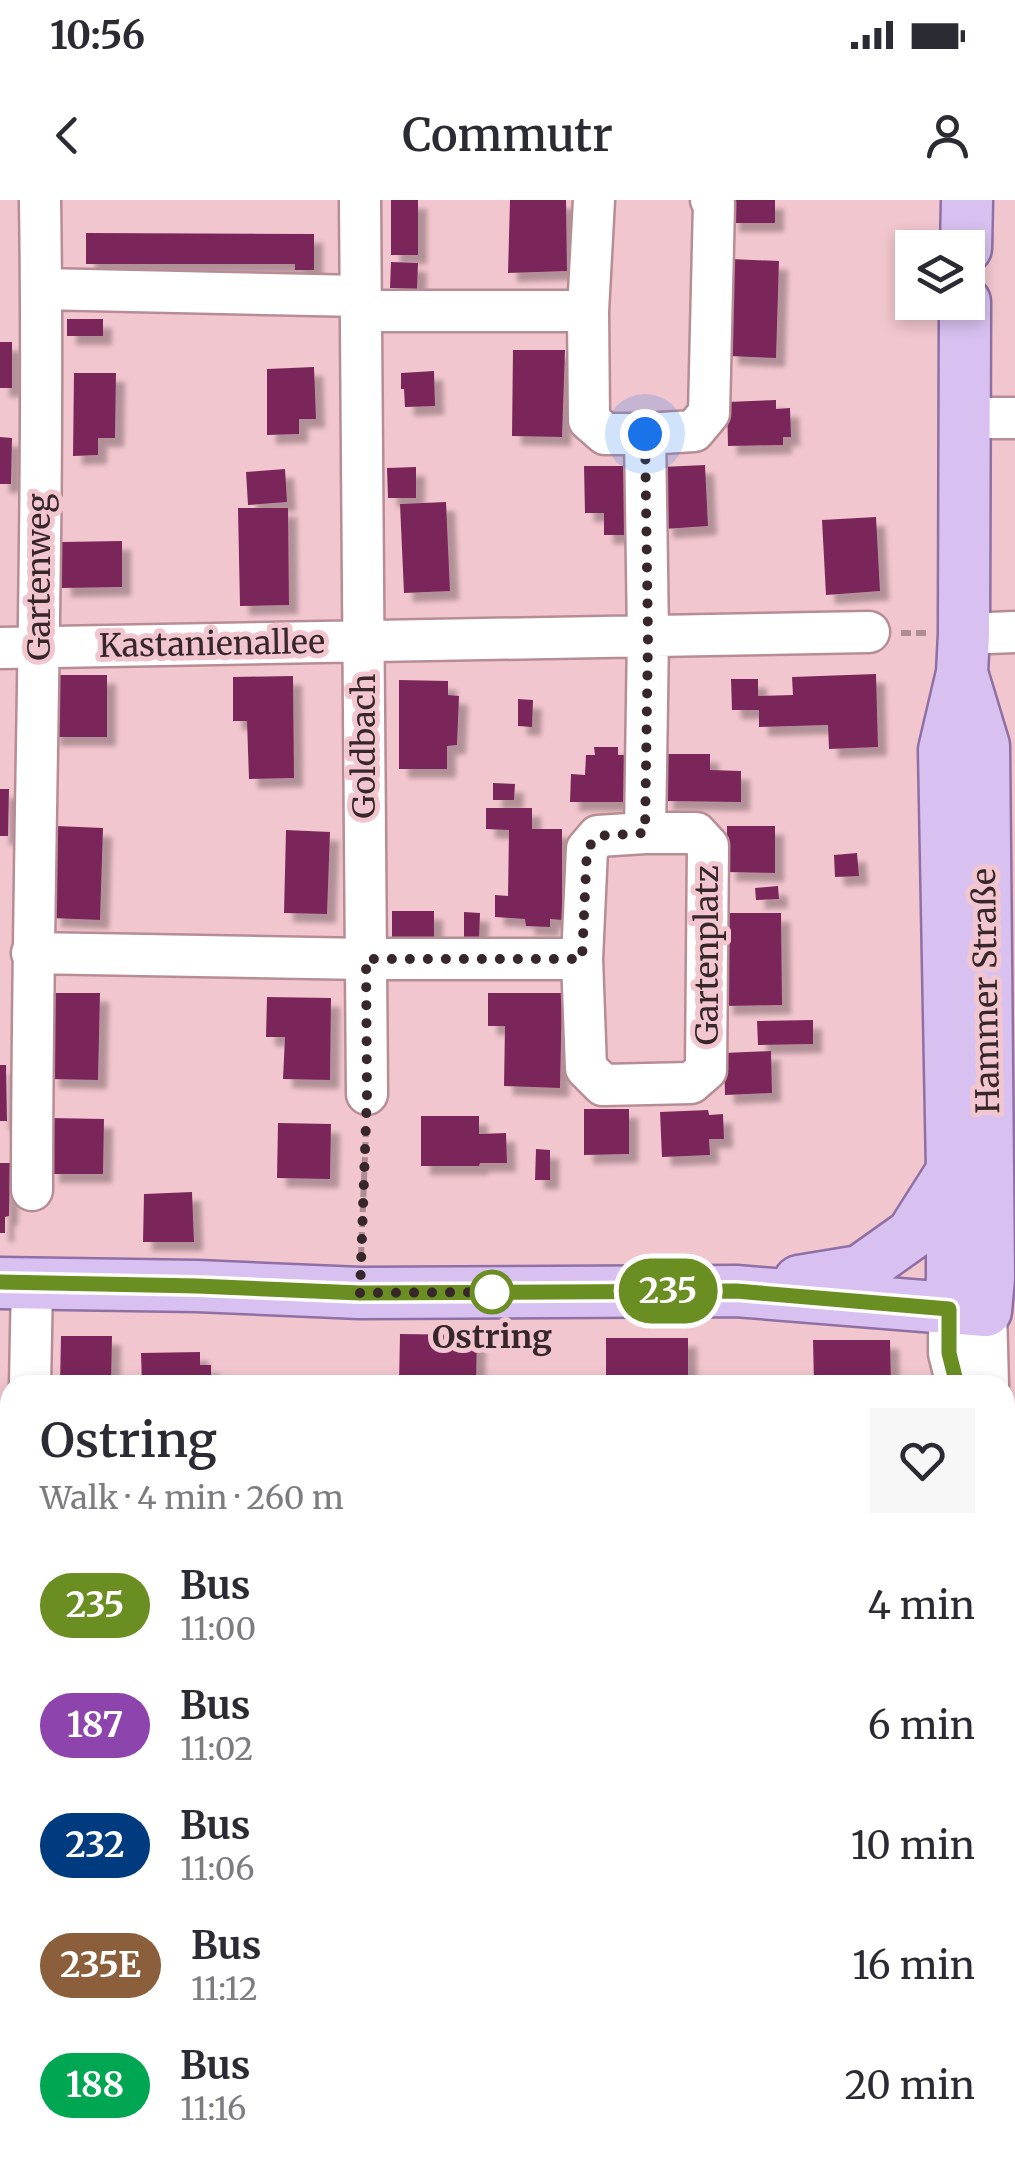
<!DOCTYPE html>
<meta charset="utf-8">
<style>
body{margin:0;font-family:Merriweather,serif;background:#f7f7f7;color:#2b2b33;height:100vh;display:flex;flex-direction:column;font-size:38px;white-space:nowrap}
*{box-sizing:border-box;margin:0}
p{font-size:32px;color:#7c7c81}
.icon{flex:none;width:55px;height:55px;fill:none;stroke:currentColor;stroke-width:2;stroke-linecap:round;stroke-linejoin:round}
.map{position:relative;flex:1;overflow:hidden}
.drawer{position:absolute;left:0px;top:1175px;width:1015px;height:790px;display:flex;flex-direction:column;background:#fff;border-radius:30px 30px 0 0;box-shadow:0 5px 15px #0003}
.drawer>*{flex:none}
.badge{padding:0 20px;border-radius:32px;font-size:35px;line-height:65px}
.fabs{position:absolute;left:895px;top:30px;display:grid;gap:20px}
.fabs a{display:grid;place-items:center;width:90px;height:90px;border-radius:0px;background:#fff;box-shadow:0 5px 15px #0003;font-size:50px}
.you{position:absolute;width:50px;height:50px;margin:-25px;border:8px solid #fff;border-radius:50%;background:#1a73e8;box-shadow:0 0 0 15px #1a73e833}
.map>.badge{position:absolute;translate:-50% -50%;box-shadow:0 0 0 5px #fff}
.round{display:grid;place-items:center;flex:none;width:105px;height:105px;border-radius:0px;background:#f7f7f7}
.summary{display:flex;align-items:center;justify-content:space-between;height:170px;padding:0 40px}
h1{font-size:48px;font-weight:600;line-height:75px}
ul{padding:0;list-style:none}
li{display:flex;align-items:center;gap:30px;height:120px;padding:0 40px}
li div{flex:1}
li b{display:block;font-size:38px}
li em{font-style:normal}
li .badge{min-width:110px;font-weight:700;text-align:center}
.status{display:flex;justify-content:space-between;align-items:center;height:70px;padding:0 50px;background:#fff;direction:ltr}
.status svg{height:28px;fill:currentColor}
header{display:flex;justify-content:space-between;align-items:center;height:130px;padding:0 40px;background:#fff;font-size:45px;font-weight:600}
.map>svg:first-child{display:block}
.built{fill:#e9b6c0}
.building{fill:#7a285a;filter:url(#shadow)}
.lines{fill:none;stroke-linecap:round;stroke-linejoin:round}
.minor-casing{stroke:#b78d95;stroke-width:45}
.major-casing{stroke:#8f70a4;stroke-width:55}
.path{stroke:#ae8c92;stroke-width:6;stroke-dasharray:10 5;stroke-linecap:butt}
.minor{stroke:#fff;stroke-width:40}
.major{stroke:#d8c1f0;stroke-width:50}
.line-casing{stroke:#fff;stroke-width:22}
.line{stroke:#6b8e23;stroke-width:15}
.walk{stroke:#38272a;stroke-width:10;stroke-dasharray:0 18}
.stop-dot{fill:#fff;stroke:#6b8e23;stroke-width:5}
.labels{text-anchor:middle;stroke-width:10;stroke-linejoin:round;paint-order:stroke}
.street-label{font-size:32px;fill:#38272a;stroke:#f2c6ce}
.stop-label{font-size:32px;font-weight:bold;fill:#38272a;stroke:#f2c6ce}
</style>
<div class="status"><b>10:56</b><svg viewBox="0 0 49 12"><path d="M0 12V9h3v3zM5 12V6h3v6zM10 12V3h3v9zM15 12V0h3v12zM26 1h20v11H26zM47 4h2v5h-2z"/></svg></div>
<header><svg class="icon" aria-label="back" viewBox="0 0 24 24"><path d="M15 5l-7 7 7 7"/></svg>Commutr<svg class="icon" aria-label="person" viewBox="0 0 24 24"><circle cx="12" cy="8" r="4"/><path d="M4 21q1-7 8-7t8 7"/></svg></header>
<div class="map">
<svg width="1015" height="1965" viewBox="0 0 1015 1965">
<defs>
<filter id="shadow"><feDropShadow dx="9" dy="9" stdDeviation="2.5" flood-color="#0004"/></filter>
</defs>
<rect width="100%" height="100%" fill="#f2c6ce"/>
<path class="built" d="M10,1450V1955H497L496,1965H0V1451Z"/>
<path class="building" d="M391,0H418V55H391Z
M510,0H566L567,71L508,73Z
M730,0H775V23H730Z
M86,33L314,34V70H295V64H86Z
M731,59L779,61L776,158L729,156Z
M391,62L418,63L417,89L390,88Z
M67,119H103V136H67Z
M0,142H12V188H0Z
M513,150H565L562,237L512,236Z
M314,167L316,219H299V234L267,235V169Z
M434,171L435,206L405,207L404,189H401V173Z
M74,173H116L115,238H98V255L73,256Z
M776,200V209L790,208L791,237H783V245L728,246L727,202Z
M0,237L12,238L11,284H0Z
M705,265L708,326L664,329L661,267Z
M584,266H629L630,335H604V313H585Z
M416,267V298H388L387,268Z
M285,269L287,302L248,305L246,272Z
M446,302L450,391L404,393L400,304Z
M238,308H288L289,405L240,406Z
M876,317L880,391L826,395L822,320Z
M122,341V387L62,388V342Z
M876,474L878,547L829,549L828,525L759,527V510H732L731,479H758V496L793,495L792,477Z
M51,475H107V537H51Z
M293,476L294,578L249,579L247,521H233V477Z
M399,480L448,481V495L459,496L457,545L447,546V569H399Z
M518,499L533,500L532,527L518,526Z
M594,547H618V555H628L627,602H570L571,574L585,575L586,555H595Z
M665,554H710V570L741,571V602L664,601Z
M493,583L515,584L514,600H493Z
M0,589H9L8,636H0Z
M486,608H532V629H562V720L550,719V727L526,726L525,719L495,717V695L508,696L509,630L486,629Z
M56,626L103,628L100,720L52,718Z
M727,626H775V673L727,672Z
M286,630L330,632L327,714L284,713Z
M857,653L859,676L835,677L834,655Z
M778,686L779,699L756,700L755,688Z
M392,711H434V738L392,739Z
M464,712L480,713L479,739H464Z
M724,713H781L782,805L724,806Z
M52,793H100L98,880L50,879Z
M488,793H562L560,888L504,886L505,826H488Z
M267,797L331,798L330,880L283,879L285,837H266Z
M813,820V844L758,845L757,821Z
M771,851L772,893L725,895L724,853Z
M0,865H6L7,921H0Z
M584,909H629V954L584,955Z
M708,910L709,915L723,914L724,939H709L710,955L662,957L660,912Z
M421,916H479V934L506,933L507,963H480L479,966H421Z
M50,918L104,919L103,974H50Z
M278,923L331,924L330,979L277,978Z
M536,949L550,950V980H535Z
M0,963H10L9,1016L5,1017V1033H0Z
M192,992L194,1042H143L144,994Z
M400,1134L477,1135L476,1185H399Z
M61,1136H112L111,1185H60Z
M606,1138H688V1185H606Z
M813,1140H890L891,1185H814Z
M200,1152V1165H211V1185H142L141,1153Z
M10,1562V1625H8L0,1587V1565Z
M10,1719V1841L0,1820V1725Z
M81,1955H149L154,1965H86Z
M288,1955H482L481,1965H288Z"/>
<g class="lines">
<defs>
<path id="minor" d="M360,0L367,894
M594,0L588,111L589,220L605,234H645
M41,89L360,96
M361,111H588
M965,218H1015
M964,434L1015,432
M0,448L869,432
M32,753L366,759H582L587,649L598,636L645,633
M582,759L586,868L603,885L691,883L706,870L708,646L696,633H645L648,436L645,234L694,231L709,213L714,4L711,0
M32,990C32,660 45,330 40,0
M949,1109V1153L957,1185
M986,1111L988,1185
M30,1185L32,1082
M0,1444L10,1443
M991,1955V1965"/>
<path id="major" d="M966,48L967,0
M799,1081L860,1071L912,1034L952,971
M0,1083L197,1086L360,1093L736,1091L986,1111L989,1078L984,546L962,473
M949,1109L952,1078V971L944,550L962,473L964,434L965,102"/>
</defs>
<use href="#minor" class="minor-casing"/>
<use href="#major" class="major-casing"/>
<path class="path" d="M901,433H928
M361,1057L366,929
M1005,1617L1015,1616
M0,1652H10
M1005,1800H1015
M0,1926L10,1948
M13,1955L18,1965
M500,1965V1955"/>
<use href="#minor" class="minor"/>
<use href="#major" class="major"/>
</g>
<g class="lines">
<defs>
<path id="line" d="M0,1082L197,1086L360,1093L736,1091L949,1109V1153L957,1185"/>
</defs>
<use href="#line" class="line-casing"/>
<use href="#line" class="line"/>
<path class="walk" d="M492,1092H498L360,1093L367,894L366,759H582L587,649L598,636L645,633L648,436L645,234"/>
</g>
<circle class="stop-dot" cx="492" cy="1092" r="20"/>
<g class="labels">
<g class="street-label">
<text transform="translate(39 377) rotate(-90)" y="11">Gartenweg</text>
<text transform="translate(212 444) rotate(-1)" y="11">Kastanienallee</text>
<text transform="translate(364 546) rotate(-90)" y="11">Goldbach</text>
<text transform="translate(707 755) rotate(-90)" y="11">Gartenplatz</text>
<text transform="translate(986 791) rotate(-91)" y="11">Hammer Straße</text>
</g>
<g class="stop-label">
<text x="492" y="1148">Ostring</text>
</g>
</g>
</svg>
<div class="fabs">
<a><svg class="icon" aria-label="layers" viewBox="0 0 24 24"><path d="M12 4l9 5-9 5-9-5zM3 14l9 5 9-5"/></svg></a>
</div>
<div class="you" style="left:645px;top:234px"></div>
<b class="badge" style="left:668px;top:1091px;background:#6b8e23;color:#fff">235</b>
<section class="drawer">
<div class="summary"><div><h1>Ostring</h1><p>Walk · 4 min · 260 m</p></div><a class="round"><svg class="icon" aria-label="heart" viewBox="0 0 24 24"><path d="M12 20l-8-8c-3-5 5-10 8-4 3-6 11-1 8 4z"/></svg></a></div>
<ul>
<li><span class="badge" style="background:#6b8e23;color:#fff">235</span><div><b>Bus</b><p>11:00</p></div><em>4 min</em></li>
<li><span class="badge" style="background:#8e44ad;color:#fff">187</span><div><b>Bus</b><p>11:02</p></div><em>6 min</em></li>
<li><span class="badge" style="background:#003b80;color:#fff">232</span><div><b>Bus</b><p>11:06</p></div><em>10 min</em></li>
<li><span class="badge" style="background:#8b5e3c;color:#fff">235E</span><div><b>Bus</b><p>11:12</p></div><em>16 min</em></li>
<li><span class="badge" style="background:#00a651;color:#fff">188</span><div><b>Bus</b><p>11:16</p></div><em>20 min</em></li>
</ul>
</section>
</div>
